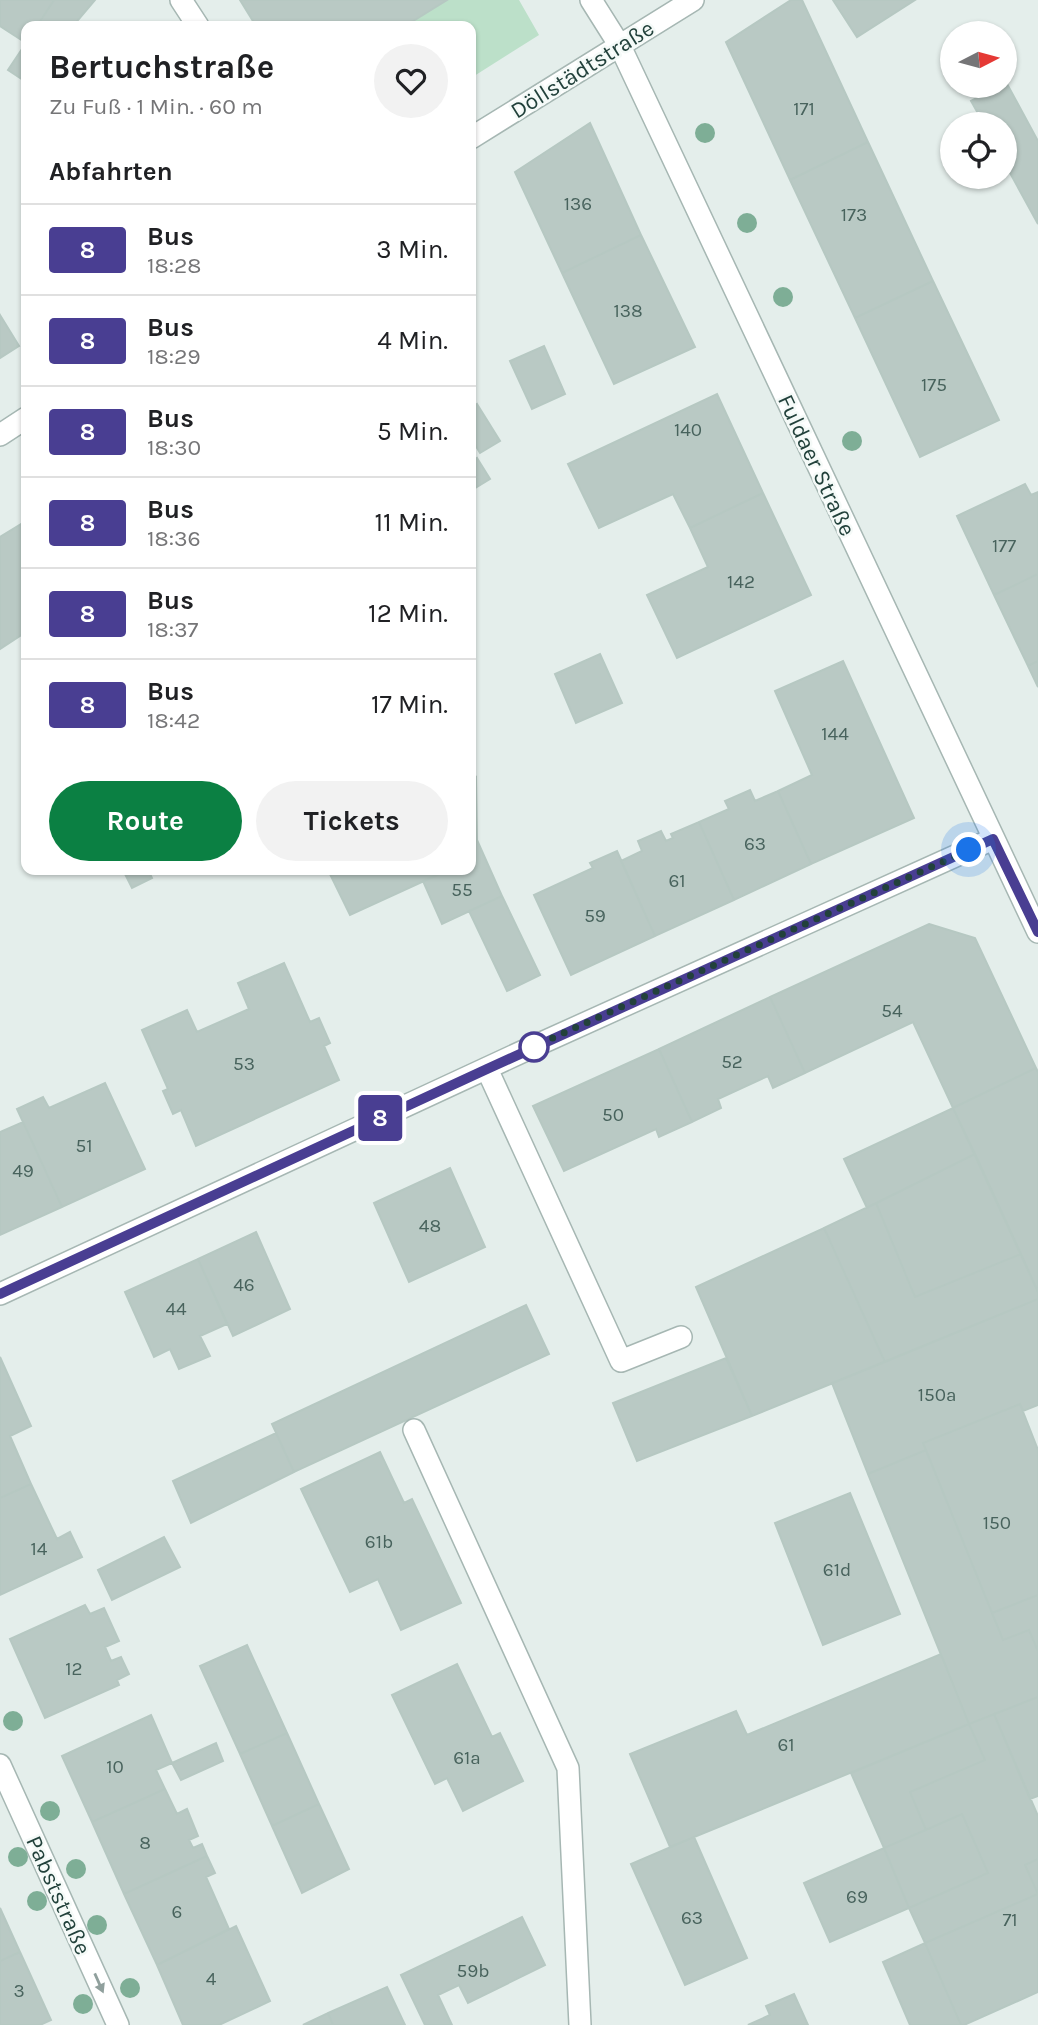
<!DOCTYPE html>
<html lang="de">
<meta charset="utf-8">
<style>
body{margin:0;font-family:Karla,sans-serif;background:#f2f2f2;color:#202124;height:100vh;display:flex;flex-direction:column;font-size:26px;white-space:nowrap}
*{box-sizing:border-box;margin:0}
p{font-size:23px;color:#757577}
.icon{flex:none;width:38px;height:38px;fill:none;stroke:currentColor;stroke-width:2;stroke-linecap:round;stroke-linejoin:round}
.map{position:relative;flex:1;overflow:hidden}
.panel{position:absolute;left:21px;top:21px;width:455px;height:854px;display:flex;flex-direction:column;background:#fff;border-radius:14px;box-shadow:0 2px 5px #0004}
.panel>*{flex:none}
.badge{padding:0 14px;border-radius:5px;font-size:24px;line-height:46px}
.needle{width:46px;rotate:84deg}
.tools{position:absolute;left:940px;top:21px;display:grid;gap:14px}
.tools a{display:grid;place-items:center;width:77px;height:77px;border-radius:50%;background:#fff;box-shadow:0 2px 5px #0004;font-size:35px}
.you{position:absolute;width:35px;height:35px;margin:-18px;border:5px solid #fff;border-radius:50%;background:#1a73e8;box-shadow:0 0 0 10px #1a73e833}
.map>.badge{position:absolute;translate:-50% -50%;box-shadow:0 0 0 4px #fff}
h2{padding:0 28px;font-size:26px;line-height:63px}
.round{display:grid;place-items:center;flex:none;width:74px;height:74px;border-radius:37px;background:#f2f2f2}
.summary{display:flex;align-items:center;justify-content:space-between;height:119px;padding:0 28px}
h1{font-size:33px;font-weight:700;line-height:52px}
.cta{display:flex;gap:14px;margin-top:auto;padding:14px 28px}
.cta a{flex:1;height:80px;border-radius:42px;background:#0b8043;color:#fff;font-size:28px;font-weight:700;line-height:80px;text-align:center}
.cta a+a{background:#f2f2f2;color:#202124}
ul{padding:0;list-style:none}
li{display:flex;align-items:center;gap:21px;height:91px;padding:0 28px;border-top:2px solid #e0e0e0}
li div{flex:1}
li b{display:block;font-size:26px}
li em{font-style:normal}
li .badge{min-width:77px;font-weight:700;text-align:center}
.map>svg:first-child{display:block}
.green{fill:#bce0c9}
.building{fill:#b9c9c4;stroke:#b6c8c2;stroke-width:2}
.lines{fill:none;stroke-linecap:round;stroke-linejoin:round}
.minor-casing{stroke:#a6b7b3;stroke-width:24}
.minor{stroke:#fff;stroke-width:21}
.tree{fill:#7eae96}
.oneway{fill:#90a09d}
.line-casing{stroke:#fff;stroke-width:16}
.line{stroke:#493e92;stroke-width:10}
.walk{stroke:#22413b;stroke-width:7;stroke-dasharray:0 12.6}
.stop-dot{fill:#fff;stroke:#493e92;stroke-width:3.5}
.labels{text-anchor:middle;stroke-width:5;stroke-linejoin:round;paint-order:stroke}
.number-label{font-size:19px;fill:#48635d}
.street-label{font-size:23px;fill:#22413b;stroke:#f5faf8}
</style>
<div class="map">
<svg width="1038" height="2025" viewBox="0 0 1038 2025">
<rect width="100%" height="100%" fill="#e4eeeb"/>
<path class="green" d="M447,0H519L539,35L471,78V26H405Z"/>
<path class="building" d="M0,0H54L37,26H26V43L0,26Z
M54,0H95L73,26H37Z
M240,0H447L405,26H256Z
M791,0H802L868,142L790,180L726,42Z
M833,0H915L857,37Z
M26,43V82L8,70Z
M1006,82L1038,141V224L1004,162V124H984L971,101L999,86H1004Z
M590,123L641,235L562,273L515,172Z
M868,142L933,281L855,318L790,180Z
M641,235L695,347L614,384L562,273Z
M933,281L999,420L920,457L855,318Z
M0,315L19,346L0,358Z
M544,346L565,394L532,409L510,361Z
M717,394L763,493L690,528L673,494L599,528L568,464Z
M477,404L500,441L480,453L471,438V408Z
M477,458L490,479L475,488L471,481V462Z
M1025,484L1031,495L1038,492V574L994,595L957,516Z
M763,493L811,595L677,658L647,595L708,567L690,528Z
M26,521V632L0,649V537Z
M1038,574V661L1028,666L994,595Z
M600,654L622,703L576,723L555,674Z
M843,661L914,818L811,864L778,791L812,775L775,691Z
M1038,661V687L1028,666Z
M476,777L477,840L471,843V779Z
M750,790L755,801L778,791L811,864L734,900L699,822L729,809L725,801Z
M699,822L734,900L655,936L621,861L642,851L638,841L661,831L666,841L673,838L671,834Z
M477,840L502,896L442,924L423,881L448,870H471V843Z
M617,851L655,936L571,975L534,895L593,868L590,863Z
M123,870H148L152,878L132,888Z
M328,870H448L350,915Z
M502,896L540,975L507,991L469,911Z
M929,924L975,938L1036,1068L953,1108L913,1022L805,1073L770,997Z
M284,963L310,1022L319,1018L330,1043L324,1046L339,1080L196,1146L181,1110L173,1114L163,1091L168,1089L142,1030L187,1010L197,1032L249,1009L238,983Z
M770,997L805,1073L773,1088L768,1076L718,1099L721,1108L692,1122L659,1049Z
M659,1049L692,1122L659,1137L656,1129L564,1171L533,1106Z
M1036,1068L1038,1072V1292L953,1108Z
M105,1083L145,1169L62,1207L17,1109L43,1097L49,1108Z
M953,1108L975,1154L867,1208L844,1159Z
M23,1122L62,1207L0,1235V1132Z
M975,1154L1021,1254L915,1297L876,1203Z
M450,1168L485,1247L409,1282L374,1203Z
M876,1203L915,1297L1021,1254L1038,1292V1299L885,1362L824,1228Z
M824,1228L885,1362L752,1416L696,1287Z
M256,1232L290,1309L233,1336L198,1259Z
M198,1259L227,1324L200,1336L210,1356L179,1369L170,1349L154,1357L125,1292Z
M1038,1299V1405L1023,1411L1020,1404L923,1443L926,1450L868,1474L832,1383Z
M526,1305L549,1354L294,1472L272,1424Z
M0,1357L31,1426L10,1436L31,1484L0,1498Z
M726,1358L752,1416L637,1461L613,1403Z
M1020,1404L1038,1450V1595L992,1613L923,1443Z
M276,1433L294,1472L191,1523L173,1481Z
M926,1450L1003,1640L1029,1630L1038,1651V1697L969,1724L868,1474Z
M380,1452L404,1503L412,1499L461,1603L401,1630L378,1579L350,1592L301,1489Z
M31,1484L57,1539L70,1532L82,1557L0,1595V1498Z
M850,1493L900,1614L823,1645L775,1523Z
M164,1537L180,1567L112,1600L98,1570Z
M1038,1595V1651L1029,1630L1003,1640L992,1613Z
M85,1605L90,1614L104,1608L119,1641L105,1647L111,1661L121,1657L129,1674L117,1680L119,1685L45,1718L10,1639Z
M247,1645L287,1733L240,1754L200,1666Z
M941,1654L969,1724L670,1847L630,1754L736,1711L747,1735Z
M457,1664L492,1737L500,1733L523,1781L463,1811L447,1778L435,1784L392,1695Z
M1038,1697V1796L1030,1799L994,1714Z
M994,1714L1038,1816V1859L1025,1865L1038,1894L925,1943L909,1908L988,1873L962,1814L926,1830L910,1792L985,1760L969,1724Z
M151,1715L172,1763L156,1770L165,1789L92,1822L62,1756Z
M969,1724L985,1760L910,1792L926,1830L884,1848L851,1773Z
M287,1733L319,1804L272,1826L240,1754Z
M216,1743L223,1761L181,1780L172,1763Z
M165,1789L177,1814L187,1809L198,1836L189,1840L193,1848L202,1844L207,1856L124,1894L92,1822Z
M319,1804L349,1869L302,1893L272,1826Z
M962,1814L988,1873L909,1908L884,1848Z
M694,1837L747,1958L685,1985L631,1864Z
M884,1848L909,1908L830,1942L804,1883Z
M207,1856L215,1873L206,1877L229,1929L157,1965L124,1894Z
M1038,1859V1992L964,2025H961L925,1943L1038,1894L1025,1865Z
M0,1908L20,1952L0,1961Z
M522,1917L545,1965L468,2003L459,1985L438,1995L452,2025H425L401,1975Z
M236,1926L270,2001L219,2025H183L157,1965Z
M925,1943L961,2025H910L883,1962Z
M20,1952L51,2020L40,2025H0V1961Z
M387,1987L405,2025H333L328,2013Z
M794,1994L808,2025H748L770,2015L766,2006Z
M328,2013L333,2025H303Z"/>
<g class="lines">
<defs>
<path id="minor" d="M181,0L198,26
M591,0L620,46L1038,932
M471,138L693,0
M0,435L26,418
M487,1069L621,1361L681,1337
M0,1294L526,1050L993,839
M414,1430L568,1768L580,2025
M0,1765L118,2025"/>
</defs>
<use href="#minor" class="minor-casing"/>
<use href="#minor" class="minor"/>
</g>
<g class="tree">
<circle cx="705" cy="133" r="10"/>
<circle cx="747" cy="223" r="10"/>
<circle cx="783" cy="297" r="10"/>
<circle cx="852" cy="441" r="10"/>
<circle cx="13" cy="1721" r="10"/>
<circle cx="50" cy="1811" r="10"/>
<circle cx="18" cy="1857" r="10"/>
<circle cx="76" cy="1869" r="10"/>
<circle cx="37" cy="1901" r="10"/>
<circle cx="97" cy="1925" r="10"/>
<circle cx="130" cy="1988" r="10"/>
<circle cx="83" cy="2004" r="10"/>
</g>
<defs><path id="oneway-solid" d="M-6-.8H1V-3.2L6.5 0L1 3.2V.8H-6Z" transform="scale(1.75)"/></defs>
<use class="oneway" href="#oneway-solid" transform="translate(99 1983) rotate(66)"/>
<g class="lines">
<defs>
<path id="line" d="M0,1294L487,1069L993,839L1038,932"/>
</defs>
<use href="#line" class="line-casing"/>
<use href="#line" class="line"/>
<path class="walk" d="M534,1047L526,1050L969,850"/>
</g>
<circle class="stop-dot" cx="534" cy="1047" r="14"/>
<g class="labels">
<g class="number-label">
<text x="804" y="115">171</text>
<text x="578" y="210">136</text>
<text x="854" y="221">173</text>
<text x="628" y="317">138</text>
<text x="934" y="391">175</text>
<text x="688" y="436">140</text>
<text x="1004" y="552">177</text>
<text x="741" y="588">142</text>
<text x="835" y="740">144</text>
<text x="755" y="850">63</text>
<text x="677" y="887">61</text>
<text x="462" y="896">55</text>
<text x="595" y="922">59</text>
<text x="892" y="1017">54</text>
<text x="732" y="1068">52</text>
<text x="244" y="1070">53</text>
<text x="613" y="1121">50</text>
<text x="84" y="1152">51</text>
<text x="23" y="1177">49</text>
<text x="430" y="1232">48</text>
<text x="244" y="1291">46</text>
<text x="176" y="1315">44</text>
<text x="937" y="1401">150a</text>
<text x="997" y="1529">150</text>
<text x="379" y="1548">61b</text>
<text x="39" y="1555">14</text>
<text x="837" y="1576">61d</text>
<text x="74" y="1675">12</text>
<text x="786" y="1751">61</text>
<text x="467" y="1764">61a</text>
<text x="115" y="1773">10</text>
<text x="145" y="1849">8</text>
<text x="857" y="1903">69</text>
<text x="177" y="1918">6</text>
<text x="692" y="1924">63</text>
<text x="1010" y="1926">71</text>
<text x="473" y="1977">59b</text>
<text x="211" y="1985">4</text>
<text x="19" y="1997">3</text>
</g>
<g class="street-label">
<text transform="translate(582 69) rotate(-32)" y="8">Döllstädtstraße</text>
<text transform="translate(817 465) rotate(65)" y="8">Fuldaer Straße</text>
<text transform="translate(59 1895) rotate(66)" y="8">Pabststraße</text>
</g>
</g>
</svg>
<div class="tools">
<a><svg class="needle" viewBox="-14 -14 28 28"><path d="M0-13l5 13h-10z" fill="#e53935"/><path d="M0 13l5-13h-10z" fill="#757577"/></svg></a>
<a><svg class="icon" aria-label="locate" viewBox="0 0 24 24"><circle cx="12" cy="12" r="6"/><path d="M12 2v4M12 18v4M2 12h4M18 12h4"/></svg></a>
</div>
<div class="you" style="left:969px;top:850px"></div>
<b class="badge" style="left:380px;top:1118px;background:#493e92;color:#fff">8</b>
<section class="panel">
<div class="summary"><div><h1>Bertuchstraße</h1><p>Zu Fuß · 1 Min. · 60 m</p></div><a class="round"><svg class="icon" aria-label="heart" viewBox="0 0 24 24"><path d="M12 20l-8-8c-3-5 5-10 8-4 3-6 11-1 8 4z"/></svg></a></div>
<h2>Abfahrten</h2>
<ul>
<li><span class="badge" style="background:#493e92;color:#fff">8</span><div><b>Bus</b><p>18:28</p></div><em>3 Min.</em></li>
<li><span class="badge" style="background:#493e92;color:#fff">8</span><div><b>Bus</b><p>18:29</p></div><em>4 Min.</em></li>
<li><span class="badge" style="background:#493e92;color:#fff">8</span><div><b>Bus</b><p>18:30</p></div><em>5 Min.</em></li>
<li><span class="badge" style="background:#493e92;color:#fff">8</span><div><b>Bus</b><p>18:36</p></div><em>11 Min.</em></li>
<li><span class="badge" style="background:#493e92;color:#fff">8</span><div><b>Bus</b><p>18:37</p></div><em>12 Min.</em></li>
<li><span class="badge" style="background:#493e92;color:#fff">8</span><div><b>Bus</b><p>18:42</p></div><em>17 Min.</em></li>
</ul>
<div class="cta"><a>Route</a><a>Tickets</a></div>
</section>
</div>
